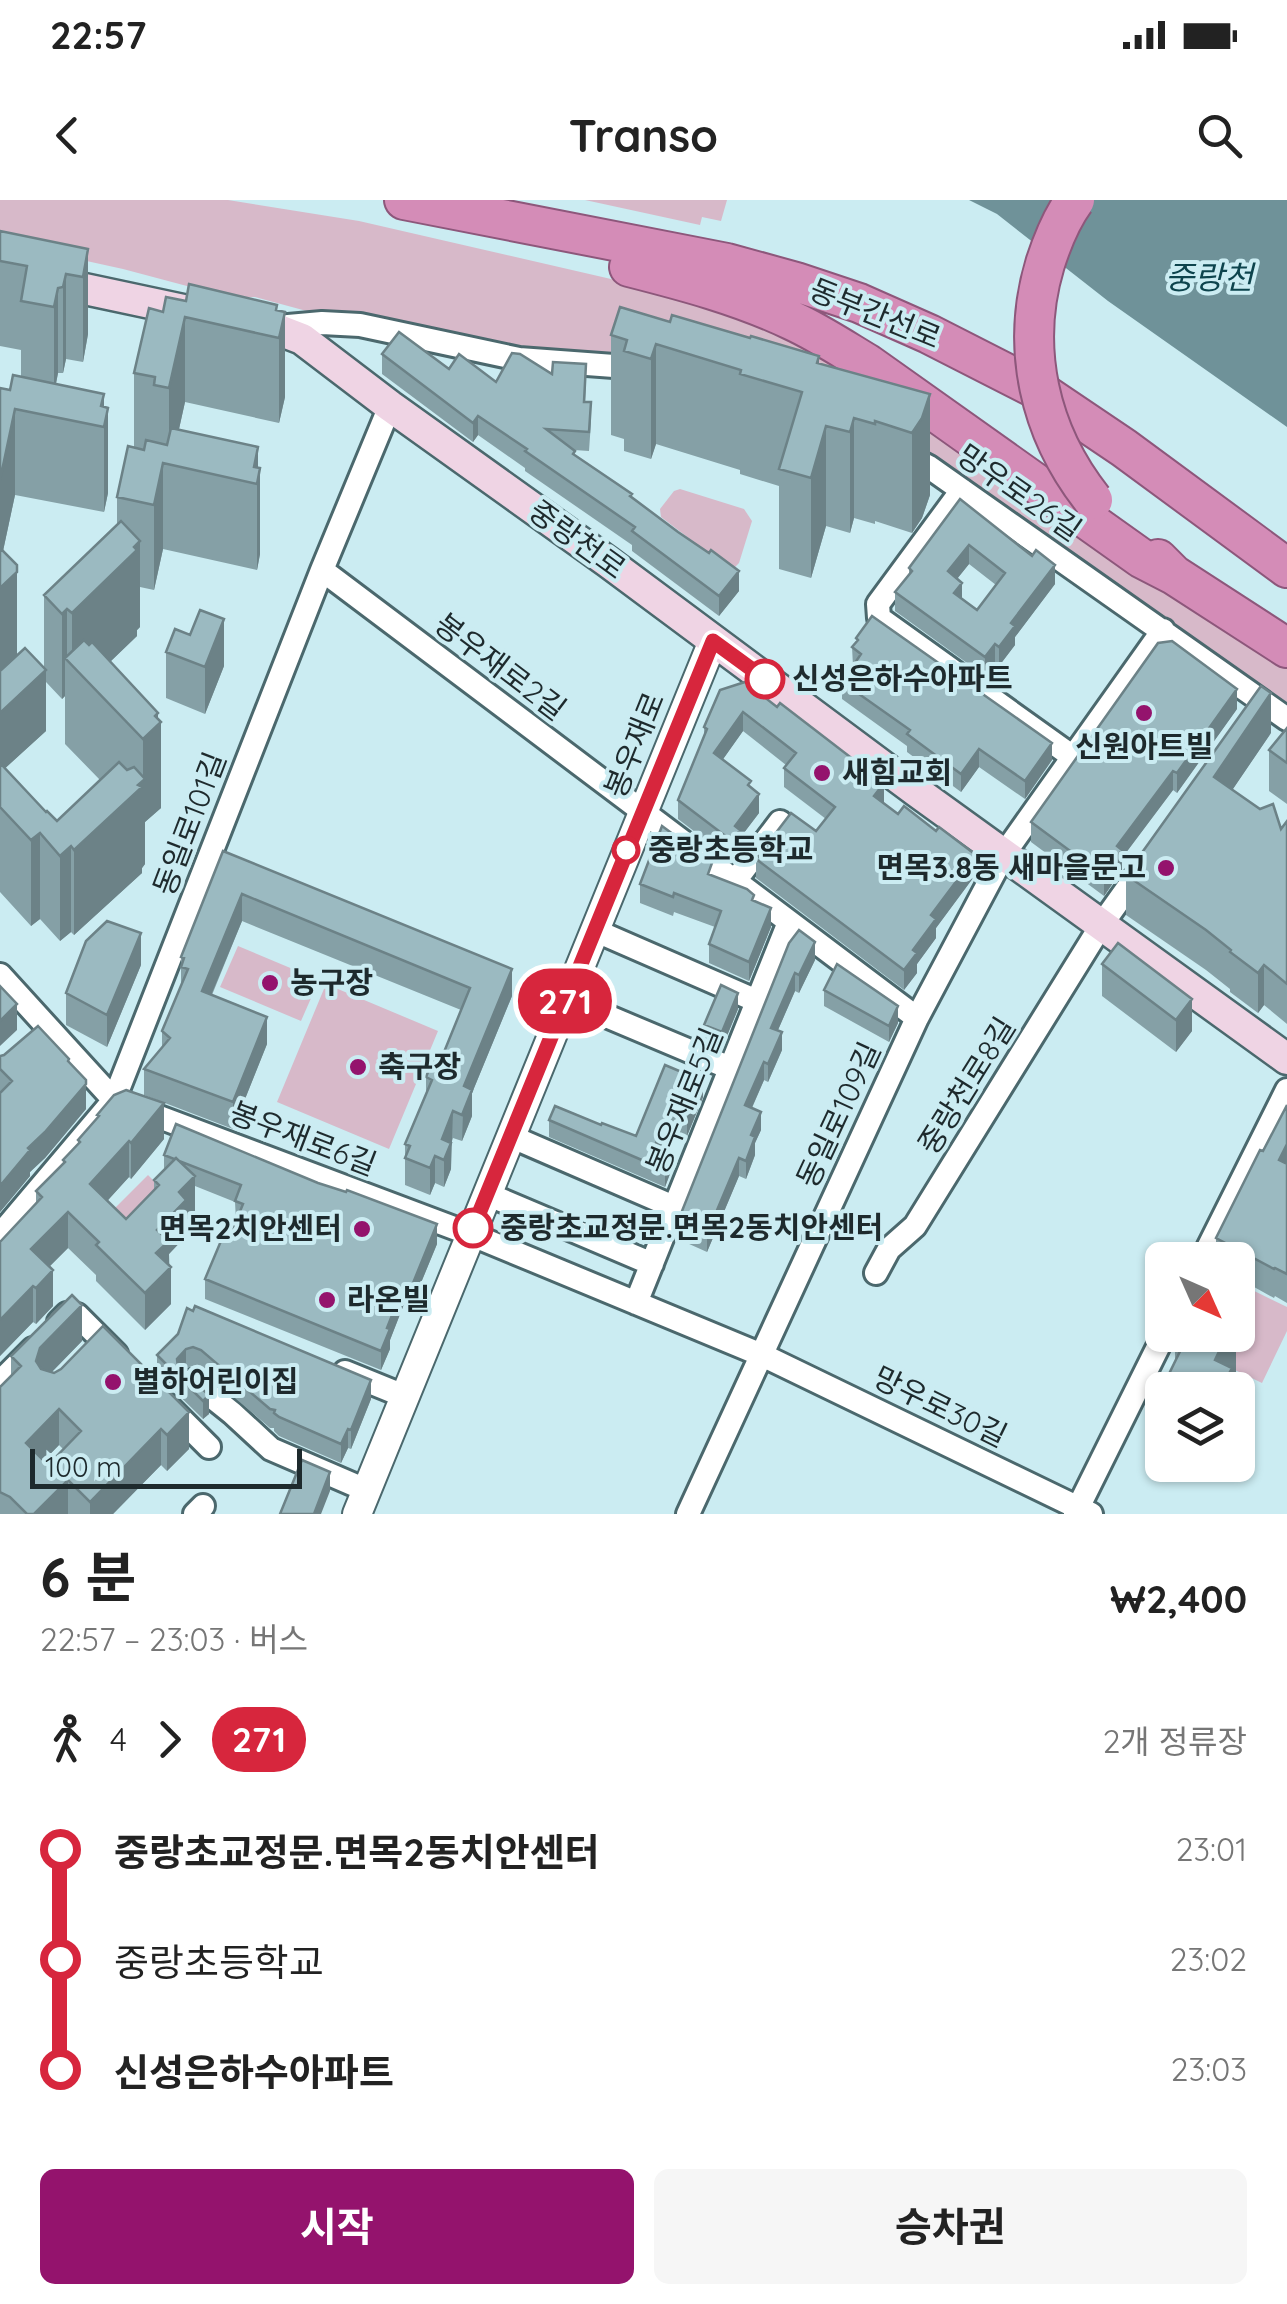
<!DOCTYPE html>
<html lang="ko">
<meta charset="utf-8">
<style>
body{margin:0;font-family:Quicksand,"Noto Sans KR",sans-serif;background:#f6f6f6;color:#222;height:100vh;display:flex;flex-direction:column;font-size:38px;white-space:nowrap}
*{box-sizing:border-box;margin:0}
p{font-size:32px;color:#767676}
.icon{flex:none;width:55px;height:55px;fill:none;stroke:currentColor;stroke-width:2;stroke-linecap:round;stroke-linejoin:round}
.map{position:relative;height:1314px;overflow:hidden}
.panel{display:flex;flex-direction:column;background:#fff;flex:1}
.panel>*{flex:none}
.badge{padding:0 20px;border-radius:32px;font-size:35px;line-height:65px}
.needle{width:65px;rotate:135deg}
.controls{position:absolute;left:1145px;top:1042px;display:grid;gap:20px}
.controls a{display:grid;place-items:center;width:110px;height:110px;border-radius:15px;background:#fff;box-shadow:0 2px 8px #0004;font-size:50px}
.scale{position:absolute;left:30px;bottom:25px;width:272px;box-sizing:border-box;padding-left:10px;border:5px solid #1e2a2d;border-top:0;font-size:28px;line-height:35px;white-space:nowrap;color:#1e2a2d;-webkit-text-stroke:8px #cbecf2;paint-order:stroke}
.map>.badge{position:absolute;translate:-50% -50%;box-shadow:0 0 0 5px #fff}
.legs{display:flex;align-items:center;gap:15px;height:110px;padding:0 40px;font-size:32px}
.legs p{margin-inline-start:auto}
.head{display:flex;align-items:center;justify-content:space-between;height:170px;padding:0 40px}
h1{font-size:55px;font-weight:700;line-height:75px}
.primary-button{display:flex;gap:20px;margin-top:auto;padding:20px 40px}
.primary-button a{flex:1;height:115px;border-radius:15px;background:#94136d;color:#fff;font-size:40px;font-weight:700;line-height:115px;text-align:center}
.primary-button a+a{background:#f6f6f6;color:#222}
ul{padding:0 40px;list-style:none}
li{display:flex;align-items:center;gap:35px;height:110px;font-size:38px}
li i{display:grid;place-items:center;width:15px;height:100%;margin:0 12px;background:currentColor}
li i::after{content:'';width:25px;height:25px;margin:-12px;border:8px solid;border-radius:50%;background:#fff}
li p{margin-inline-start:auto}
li:first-child i{background:linear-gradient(#0000 50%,currentColor 0)}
li:last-child i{background:linear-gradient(currentColor 50%,#0000 0)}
.status{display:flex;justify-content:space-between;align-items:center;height:70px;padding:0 50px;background:#fff;direction:ltr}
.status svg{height:28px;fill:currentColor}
header{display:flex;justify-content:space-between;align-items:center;height:130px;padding:0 40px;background:#fff;font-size:45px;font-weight:700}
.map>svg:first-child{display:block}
.green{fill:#d7b9c9}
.water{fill:#6f9299}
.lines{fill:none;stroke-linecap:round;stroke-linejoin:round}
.minor-casing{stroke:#4b686d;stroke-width:28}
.tertiary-casing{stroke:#4b686d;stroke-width:32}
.secondary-casing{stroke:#4b686d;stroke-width:35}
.trunk-casing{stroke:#8d577b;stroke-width:42}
.minor{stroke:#fff;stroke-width:22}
.tertiary{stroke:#fff;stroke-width:28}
.secondary{stroke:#efd4e4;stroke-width:30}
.trunk{stroke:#d48cb7;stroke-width:38}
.trunk-bridge-casing{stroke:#8d577b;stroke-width:42;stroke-linecap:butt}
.trunk-bridge{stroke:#d48cb7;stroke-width:38}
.wall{fill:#85a0a6;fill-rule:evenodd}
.shaded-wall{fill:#6c8287}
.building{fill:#9bbac1;stroke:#6c8287;stroke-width:2.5;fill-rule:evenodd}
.line-1-casing{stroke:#fff;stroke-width:22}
.line-1{stroke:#d7263d;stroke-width:15}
.stop-1-dot{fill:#fff;stroke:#d7263d;stroke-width:5}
.poi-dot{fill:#94136d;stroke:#cbecf2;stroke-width:4}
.labels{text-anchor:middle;stroke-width:8;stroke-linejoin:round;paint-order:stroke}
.street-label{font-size:30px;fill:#1e2a2d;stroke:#cbecf2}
.stop-label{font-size:30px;font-weight:bold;fill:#1e2a2d;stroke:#cbecf2;text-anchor:start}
.poi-label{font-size:30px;font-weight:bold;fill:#1e2a2d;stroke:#cbecf2;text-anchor:start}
.water-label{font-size:32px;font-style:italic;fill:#0d444d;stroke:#cbecf2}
</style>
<div class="status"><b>22:57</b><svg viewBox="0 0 49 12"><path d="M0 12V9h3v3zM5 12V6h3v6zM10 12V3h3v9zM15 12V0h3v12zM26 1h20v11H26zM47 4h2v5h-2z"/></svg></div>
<header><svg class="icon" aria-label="back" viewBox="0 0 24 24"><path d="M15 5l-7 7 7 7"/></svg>Transo<svg class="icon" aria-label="search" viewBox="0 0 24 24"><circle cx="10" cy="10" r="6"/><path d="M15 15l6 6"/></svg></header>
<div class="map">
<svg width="1287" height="1314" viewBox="0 0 1287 1314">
<rect width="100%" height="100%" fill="#cbecf2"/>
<path class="green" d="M0,0H228L359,21L728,106L777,125L1287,459V506L928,258L515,151L325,116L255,97L232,98L123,69L0,42Z
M585,0H727L721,21L702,17L700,25Z
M680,289L744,309L752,321L739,363L734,368L724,365L661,317L660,309L674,291Z
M238,746L319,780L301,821L220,787Z
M326,784L438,831L389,949L277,902Z
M148,975L168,995L131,1031L111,1012Z
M1238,1083L1287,1107V1131L1262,1183L1177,1142L1181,1135H1238Z"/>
<path class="water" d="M969,0H1287V227L1108,101L997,14Z"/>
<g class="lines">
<defs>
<path id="minor" d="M277,127L322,123L360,125L519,159L614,166L641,171
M904,254L929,267L1287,519
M962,290L878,404L879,418L1073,557
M322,370L917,818
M735,681L780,622
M594,730L757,801
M0,775L114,900L470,1034L762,1155L1091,1314
M566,799L730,868
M510,936L674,1007
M487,994L652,1064
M0,1035L114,900L322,370L390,206
M1202,1060L1287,890
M876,1073L889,1049L915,1026L1102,724L1142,668
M636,1103L789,722
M59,1122L67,1114L77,1115L116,1154
M345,1172L404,1196
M192,1181L232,1213L271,1249L366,1290
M0,1182L33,1149
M167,1205L209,1247
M195,1314L203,1306
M688,1314L917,818L1004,654L1163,430
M1075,1314L1164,1135"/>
<path id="tertiary" d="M357,1314L713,441"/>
<path id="secondary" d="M0,71L202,114
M248,123L276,129L302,139L390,206L608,362L916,591L1287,859"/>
<path id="trunk" d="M404,0L727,63L796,82L859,103L929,134L1035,188L1124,248L1287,368
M629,67C684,81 741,96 793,121C819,133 843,149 868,164L1141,358L1174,375
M1158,359L1174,375L1287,448"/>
</defs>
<use href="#minor" class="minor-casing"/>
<use href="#tertiary" class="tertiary-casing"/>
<use href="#secondary" class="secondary-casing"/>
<use href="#trunk" class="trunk-casing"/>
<use href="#minor" class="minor"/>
<use href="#tertiary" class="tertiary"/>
<use href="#secondary" class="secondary"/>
<use href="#trunk" class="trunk"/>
<defs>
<path id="trunk-bridge" d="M1075,0C1061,19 1052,42 1045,64C1020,147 1039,232 1093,300"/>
</defs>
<use href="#trunk-bridge" class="trunk-bridge-casing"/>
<use href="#trunk-bridge" class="trunk-bridge"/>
</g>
<path class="wall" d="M0,31L88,49V134L83,162L66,159L63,173H58L56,184L104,207L108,293L104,312L15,295L3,351L17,456L44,469V395L117,324V297L134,248V173L163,112L186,101L277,110L285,197L279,223L185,202L179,229L258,268L260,354L257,370L163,349L154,390L140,387V427L137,430V436L110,462L158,519L161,608L145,622V664L142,668V673L74,735L71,732L60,741L40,719L31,726L0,692V188L10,190L21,177V150L0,146ZM46,482L62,499L65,496V544L100,580L57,621L46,612L5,568L46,531Z
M670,122L930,194V295L922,318L912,333L875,321V324L854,318L850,333L826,326L811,378L779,369V286L740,274V270L656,244L651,259L624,251V239L611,235V135Z
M382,154L449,169L496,182L552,174L586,183L585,202L591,222L589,251L574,250L575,255L632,297L739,391L719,416L632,351V345L525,271V268L478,235L473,242L382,174Z
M960,299L1055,384L1015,437V445L999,466L995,463L985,476L895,411V392L909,375V368ZM969,364L996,385L977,410L962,399L957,379Z
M856,438L1052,560L1025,599L979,567L961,592L907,552V546L842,499V482L853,466L852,447L856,442Z
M166,452L224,466L205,514L166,498Z
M720,490L883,603L976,674L936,728V738L917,764V773L904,790L756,678V659L816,631L826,619L784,587V568L786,565L743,531L723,559L751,588L759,613L740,638V649L732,660L678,619V600L704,537V527Z
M1237,509L1177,593L1173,590L1122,658V670L1104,696L1031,642V622Z
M1287,528V604L1269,591V550Z
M1271,533L1232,590L1281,629L1287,621V824L1264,805L1258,813L1230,792V789L1206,770L1126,715V675Z
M223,651L512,796L472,893V916L462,941L453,938L451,944V969L444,987L435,983L430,995L405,985V944L426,894V877L440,862L461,810L242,721L212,795L267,844L233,929L144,895V869L162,847V831L181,785V757Z
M712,675L754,701L771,727L749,781L709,763V744L715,727L674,712L673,716L640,703V684Z
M789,743L815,760L799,793L795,791L778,830L782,850L768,882L764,880L752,908L761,930L755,943V955L746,979L739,976L707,1052L678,1039V1021Z
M1102,764L1192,831L1176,852L1102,796Z
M141,765L107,847L66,825V793Z
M824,790L898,823L889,842L824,806Z
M738,809L722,848L704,841V825Z
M0,856L69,862L86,909L45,958L30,972V976L0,1012Z
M665,865L703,897L687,936L668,930L660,950L671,971L665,987L549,937V920L636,936Z
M1287,905V1103L1275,1096L1274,1098L1238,1078V1060H1216V1038Z
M97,915L164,939L131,979L129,977L107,1001L126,1019L154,990V980L164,969V955L437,1044L411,1107L404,1104L390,1140V1149L381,1170L205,1099V1079L236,1021L235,1002L195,986V1012L186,1020V1036L169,1054L171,1104L145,1130L96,1081V1075L68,1048L50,1066L53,1106L36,1124L33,1122L0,1156V1042L36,1003V991L63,963V960L78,944V940L97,918Z
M103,1126L189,1249L167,1271L161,1265L113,1314H0V1187L11,1176V1156L82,1141L52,1172L54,1173L61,1169ZM59,1245L63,1249L48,1265L44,1260Z
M178,1134L371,1199L351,1249L348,1248L341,1263L279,1236L274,1231V1228H270L201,1169L193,1166L186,1168L182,1172L209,1195V1214L203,1219L157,1174V1155Z
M1175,1135H1236V1172L1232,1182V1190H1168V1176L1175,1161Z"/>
<path class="shaded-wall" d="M88,49V134L83,162V77Z
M66,74V159L63,173V87Z
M58,88V173L54,193V107Z
M285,112V197L279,223V138Z
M185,117V202L171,265H169V188Z
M656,144V244L651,259V159Z
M819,156V250L826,226V326L811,378V278L817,163Z
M104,194V224L108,208V293L104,312V227L101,206Z
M930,194V295L922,318L912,333V233Z
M15,209V295L0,365V280Z
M478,216V235L473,242V223Z
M854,218V318L850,333V232Z
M258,247V276L260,268V354L257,370V284L254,267Z
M163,263V349L154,390V305Z
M140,341V427L137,430V436L89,482L72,465V413Z
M969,345V364L948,390V371Z
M17,365V457L0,473V388Z
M1055,365V384L1015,437V445L999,466V447L1011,423Z
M739,371V391L719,416V396Z
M962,383V401L954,393Z
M67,409V460L65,458V496L62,499V414Z
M224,419V466L205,514V467Z
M995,444V463L985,476V457Z
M46,470V531L0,573V513Z
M1237,489V509L1177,593V573Z
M1271,493V533L1214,617V577Z
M743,512V531L714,572V553Z
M158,513V526L161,522V608L145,622V664L142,668V673L74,735V650L143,581V539Z
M1052,543V560L1025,599V581Z
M979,549V567L961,592V574Z
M1173,571V590L1122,658V670L1104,696V676L1117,646Z
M884,583V603L874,615V596Z
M759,594V613L740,638V649L732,660V641L735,626Z
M40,633V719L31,726V640Z
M71,646V732L60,741V656Z
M976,655V674L936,728V738L917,764V773L904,790V770L931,715Z
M242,694V721L202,817V791Z
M771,708V727L749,781V762Z
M141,733V765L107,847V815Z
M815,742V760L799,793V775Z
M1264,765V805L1258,813V773Z
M512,769V796L472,893V916L462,941L464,886Z
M795,773V791L771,846V828Z
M738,793V809L722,848V832Z
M1192,799V831L1176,852V820Z
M17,804V830L0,846V821Z
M898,806V823L889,842V826Z
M267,817V844L233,929V902Z
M782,832V850L768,882V864Z
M764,862V880L745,923V905Z
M703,881V897L687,936V920Z
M86,884V909L45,958L30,972V976L0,1012V986L28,948Z
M164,903V939L131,979V943Z
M453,911L451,969L444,987V960L442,939Z
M761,912V930L755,943V955L746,979V961L751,935Z
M668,914V930L654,964V948Z
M129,941V977L90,1020V984Z
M1287,944V973L1279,960Z
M671,955V971L665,987V970Z
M435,956V983L430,995V968Z
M739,958V976L707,1052V1034Z
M195,976V1012L186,1020V1036L169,1054V1070L171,1067V1104L145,1130V1093L157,1030L179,992Z
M68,1012V1048L31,1085V1049Z
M437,1024V1044L411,1107V1088Z
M53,1070V1106L36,1124V1088Z
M404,1085V1104L390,1140V1149L381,1170V1151L387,1128Z
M33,1086V1122L0,1156V1120Z
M82,1105V1141L40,1184L36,1161L40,1148Z
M1227,1135H1236V1172L1232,1182V1190H1215V1160Z
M186,1149V1168L177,1178V1159Z
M371,1180V1199L351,1249V1230Z
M209,1195V1214L203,1219V1201Z
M59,1209V1245L26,1279V1243Z
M189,1212V1249L167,1271V1235Z
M161,1229V1265L113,1314H90V1302Z
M348,1229V1248L341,1263V1244Z
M330,1272V1291L321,1314H314Z
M68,1280V1314H34Z"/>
<path class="building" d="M0,31L88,49L83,77L66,74L63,87L58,88L54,107L21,101L27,66L0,61Z
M189,84L277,105L276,110L285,112L279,138L185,117L169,188L154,185L155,177L134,173L149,108L163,112L166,97L186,101Z
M620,107L670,122L672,115L750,138L751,136L819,156L817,163L930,194L922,218L912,233L875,221V224L854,218L850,232L826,226L811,278L779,269L802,192L740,174L741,170L656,144L651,159L624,151L627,140L611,135Z
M399,132L449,169L459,154L496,182L512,153L520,154L552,174L553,162L586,164L584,202H591L589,232L546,229L575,251L573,254L632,294L630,296L678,332L709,353L711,350L739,371L719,396L632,331L635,327L525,251L527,249L478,216L473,223L382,154Z
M13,175L104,194L101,206L108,208L104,227L15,209L0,280V188L10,190Z
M171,228L258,247L254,267L260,268L257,284L163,263L154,305L117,297L128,246L144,250L146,240L167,245Z
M960,299L1032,356L1036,350L1055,365L1011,423L1015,426L999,447L995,444L985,457L895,392L912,371L909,368ZM969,345L1005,373L977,410L954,393L962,383L948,371Z
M121,321L140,341L134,347L137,350L72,413L67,409L62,414L44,395Z
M0,348L17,365V372L0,388Z
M200,410L224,419L205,467L166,452L175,429L190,435Z
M872,416L1052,543L1025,581L979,549L961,574L907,534L910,530L842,482L861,454L852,447L858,440L856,438Z
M84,440L89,445L92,442L158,513L155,516L161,522L143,539L65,458Z
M1172,441L1237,489L1177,573L1173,571L1117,646L1122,650L1104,676L1031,622L1158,443Z
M25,448L46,470L0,513V471Z
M745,482L777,507L780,503L884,583L874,596L898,614L904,606L936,631L939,627L976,655L931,715L936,719L913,750L917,753L904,770L756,659L791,613L816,631L835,607L784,568L796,553L743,512L714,553L751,581L748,585L759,594L735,626L740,630L732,641L678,600L707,529L704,527L720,490Z
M1261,486L1271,493L1214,577L1260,609L1273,604L1281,629L1287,621V784L1264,765L1258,773L1230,752L1231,750L1206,730L1126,675Z
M1287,528V563L1269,550Z
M119,562L127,570L134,567L145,579L138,585L142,587L74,650L71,646L60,656L40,633L31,640L0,607V563L46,612L47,611L57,621Z
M662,626L712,663L708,674L747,689L754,695L752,700L771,708L749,762L709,744L721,711L674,693L673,697L640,684Z
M223,651L512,769L464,886L472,890L462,915L453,911L442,939L451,943L444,960L435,956L430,968L405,958L410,946L405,944L432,880L426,877L433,860L440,862L470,788L242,694L202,791L267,817L233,902L144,869L170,838L162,831L188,769L181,767L184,758L181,757Z
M107,721L141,733L107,815L66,793L86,741Z
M799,730L815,742L799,775L795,773L771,828L782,832L768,864L764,862L745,905L761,912L751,935L755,937L746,961L739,958L707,1034L678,1021L789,743Z
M1118,743L1192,799L1176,820L1102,764Z
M837,764L898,806L889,826L824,790Z
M721,785L738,793L722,832L704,825Z
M0,786L17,804L0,821Z
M38,826L69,859L68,861L86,880V884L45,932L28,948L30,950L0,986V893L12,881L0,869V856L4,855Z
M665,865L703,881L687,920L668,914L654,948L671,955L665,970L549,920L555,906L601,925L602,923L636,936Z
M126,890L164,903L131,943L129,941L90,984L126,1019L159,985L154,980L176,958L195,976L179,992L186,1000L157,1030L169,1041L156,1053L171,1067L145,1093L96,1045L99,1042L68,1012L31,1049L53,1070L36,1088L33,1086L0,1120V1042L42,997L36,991L65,962L63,960L80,942L78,940L99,916L97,915L114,895Z
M1287,905V944L1279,960L1287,964V1074L1275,1068L1274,1069L1216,1038L1260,950L1263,951Z
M176,924L318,983L346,992L347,990L437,1024L411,1088L404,1085L387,1128L390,1129L381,1151L205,1079L226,1029L232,1031L243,1004L235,1001L241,985L179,961L176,958L174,959L164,955Z
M72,1095L82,1105L40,1148L36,1161L41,1169L54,1173L61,1169L103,1126L189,1212L167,1235L161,1229L90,1302L68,1280L34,1314H27L10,1297L0,1292V1187L21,1166L11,1156ZM59,1209L81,1231L48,1265L26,1243Z
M195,1106L371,1180L351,1230L348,1229L341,1244L279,1217L274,1213L275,1210L270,1209L201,1150L193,1147L186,1149L177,1159L178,1168L209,1195L203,1201L157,1155L178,1134L187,1108L193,1111Z
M1188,1135H1227L1215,1160L1232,1168L1220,1190H1197L1168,1176Z
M302,1260L330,1272L314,1314H280Z"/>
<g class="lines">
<defs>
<path id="line-1" d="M473,1028L713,441L765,479"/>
</defs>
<use href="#line-1" class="line-1-casing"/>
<use href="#line-1" class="line-1"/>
</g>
<g class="stop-1-dot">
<circle cx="765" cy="479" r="18"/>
<circle cx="626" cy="650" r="12"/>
<circle cx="473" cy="1028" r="18"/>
</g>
<g class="poi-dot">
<circle cx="1144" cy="513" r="10"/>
<circle cx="822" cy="573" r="10"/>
<circle cx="1166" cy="668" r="10"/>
<circle cx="270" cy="783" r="10"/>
<circle cx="358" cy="867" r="10"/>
<circle cx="362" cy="1029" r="10"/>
<circle cx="327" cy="1100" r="10"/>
<circle cx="113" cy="1182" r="10"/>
</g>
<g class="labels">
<g class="street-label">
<text transform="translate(875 114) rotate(22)" y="10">동부간선로</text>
<text transform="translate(1019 293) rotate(35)" y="10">망우로26길</text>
<text transform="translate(577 340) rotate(36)" y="10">중랑천로</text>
<text transform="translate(500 467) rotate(37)" y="10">봉우재로2길</text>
<text transform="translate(635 545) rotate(-68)" y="10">봉우재로</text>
<text transform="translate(190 624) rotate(-69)" y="10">동일로101길</text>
<text transform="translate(967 886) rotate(-58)" y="10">중랑천로8길</text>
<text transform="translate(685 901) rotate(-68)" y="10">봉우재로5길</text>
<text transform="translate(839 915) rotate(-65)" y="10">동일로109길</text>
<text transform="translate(303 939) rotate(21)" y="10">봉우재로6길</text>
<text transform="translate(940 1207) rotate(26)" y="10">망우로30길</text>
</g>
<g class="stop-label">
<text x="792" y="489">신성은하수아파트</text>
<text x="648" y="660">중랑초등학교</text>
<text x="500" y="1038">중랑초교정문.면목2동치안센터</text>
</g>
<g class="poi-label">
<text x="1144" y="557" text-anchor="middle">신원아트빌</text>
<text x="842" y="583">새힘교회</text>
<text x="1146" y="678" text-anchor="end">면목3.8동 새마을문고</text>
<text x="290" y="793">농구장</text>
<text x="378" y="877">축구장</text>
<text x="342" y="1039" text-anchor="end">면목2치안센터</text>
<text x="347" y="1110">라온빌</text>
<text x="133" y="1192">별하어린이집</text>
</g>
<g class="water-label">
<text x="1209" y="89">중랑천</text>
</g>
</g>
</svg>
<div class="controls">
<a><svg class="needle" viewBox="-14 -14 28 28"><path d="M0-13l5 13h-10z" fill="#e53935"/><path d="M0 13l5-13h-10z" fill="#767676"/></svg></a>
<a><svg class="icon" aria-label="layers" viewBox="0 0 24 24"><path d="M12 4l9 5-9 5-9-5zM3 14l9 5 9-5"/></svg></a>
</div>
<div class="scale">100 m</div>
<b class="badge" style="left:565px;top:801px;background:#d7263d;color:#fff">271</b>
</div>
<section class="panel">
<div class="head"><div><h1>6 분</h1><p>22:57 – 23:03 · 버스</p></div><b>₩2,400</b></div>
<div class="legs"><svg class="icon" aria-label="walk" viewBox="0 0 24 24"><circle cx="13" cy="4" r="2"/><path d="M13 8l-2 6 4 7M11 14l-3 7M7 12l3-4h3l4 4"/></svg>4<svg class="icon" aria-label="forward" viewBox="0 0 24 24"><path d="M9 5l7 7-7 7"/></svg><b class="badge" style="background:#d7263d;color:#fff">271</b><p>2개 정류장</p></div>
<ul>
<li><i style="color:#d7263d"></i><b>중랑초교정문.면목2동치안센터</b><p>23:01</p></li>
<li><i style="color:#d7263d"></i><span>중랑초등학교</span><p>23:02</p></li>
<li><i style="color:#d7263d"></i><b>신성은하수아파트</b><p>23:03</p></li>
</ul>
<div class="primary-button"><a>시작</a><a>승차권</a></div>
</section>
